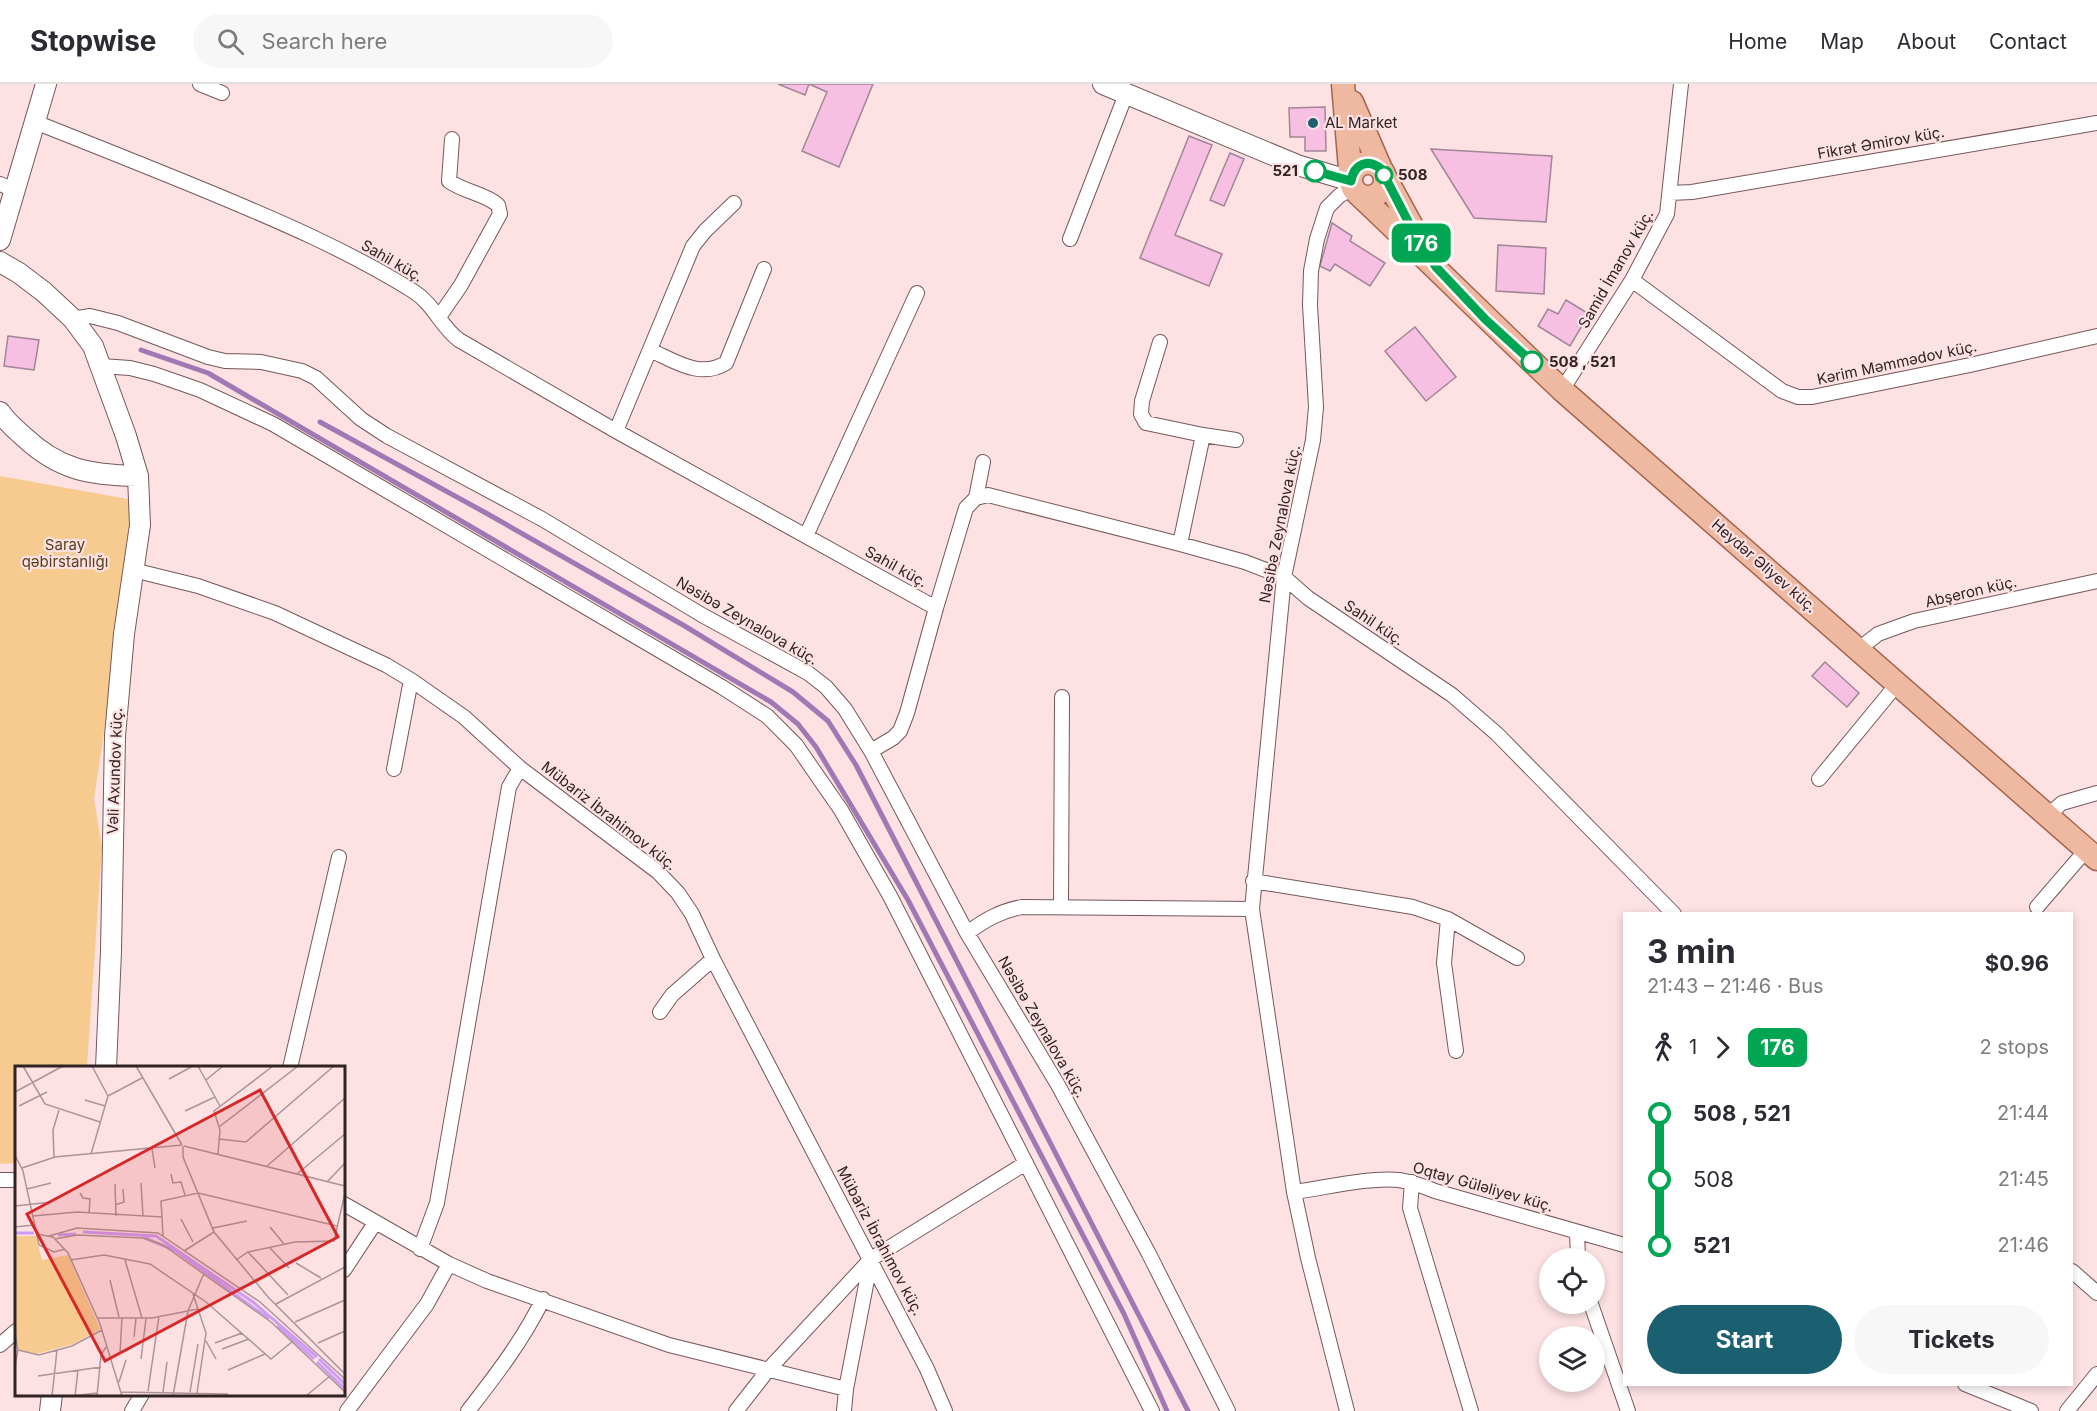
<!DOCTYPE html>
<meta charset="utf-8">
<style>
body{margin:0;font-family:Inter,sans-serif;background:#f7f7f7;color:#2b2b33;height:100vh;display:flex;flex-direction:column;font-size:22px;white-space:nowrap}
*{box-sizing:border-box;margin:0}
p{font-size:20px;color:#7c7c81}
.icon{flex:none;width:33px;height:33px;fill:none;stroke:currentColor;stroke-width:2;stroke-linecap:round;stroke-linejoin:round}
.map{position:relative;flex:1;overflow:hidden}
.drawer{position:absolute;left:1623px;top:828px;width:450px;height:474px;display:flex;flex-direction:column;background:#fff;border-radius:0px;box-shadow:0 3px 9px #0003}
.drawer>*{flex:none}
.badge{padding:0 12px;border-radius:9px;font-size:21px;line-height:39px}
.controls{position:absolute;left:1539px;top:1164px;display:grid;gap:12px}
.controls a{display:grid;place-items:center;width:66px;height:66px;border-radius:50%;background:#fff;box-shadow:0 3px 9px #0003;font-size:30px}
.map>.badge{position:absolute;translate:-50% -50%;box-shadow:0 0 0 3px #fff}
.legs{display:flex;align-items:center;gap:9px;height:66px;padding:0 24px;font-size:20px}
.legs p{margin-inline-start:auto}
.summary{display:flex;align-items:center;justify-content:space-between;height:102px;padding:0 24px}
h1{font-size:33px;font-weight:700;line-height:45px}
.button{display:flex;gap:12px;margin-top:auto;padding:12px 24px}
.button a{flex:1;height:69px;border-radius:36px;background:#1a6071;color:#fff;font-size:24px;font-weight:700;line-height:69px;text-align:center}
.button a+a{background:#f7f7f7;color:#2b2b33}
ul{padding:0 24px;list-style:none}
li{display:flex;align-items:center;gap:21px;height:66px;font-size:22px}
li i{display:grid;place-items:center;width:9px;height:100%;margin:0 8px;background:currentColor}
li i::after{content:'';width:15px;height:15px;margin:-8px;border:4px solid;border-radius:50%;background:#fff}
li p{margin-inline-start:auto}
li:first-child i{background:linear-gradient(#0000 50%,currentColor 0)}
li:last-child i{background:linear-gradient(currentColor 50%,#0000 0)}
header{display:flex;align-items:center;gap:36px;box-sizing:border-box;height:84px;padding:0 30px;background:#fff;border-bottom:2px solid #e1e1e2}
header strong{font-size:28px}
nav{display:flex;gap:33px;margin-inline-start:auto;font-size:21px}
.search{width:420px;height:54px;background:#f7f7f7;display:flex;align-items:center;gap:15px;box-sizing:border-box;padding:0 21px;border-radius:33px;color:#7c7c81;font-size:22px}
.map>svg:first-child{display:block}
.green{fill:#f7cb90}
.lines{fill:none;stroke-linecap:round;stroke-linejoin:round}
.stream{stroke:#9f78b4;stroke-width:5}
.building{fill:#f7bfe1;stroke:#a08696;stroke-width:1.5}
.street-casing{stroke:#75585a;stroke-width:16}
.secondary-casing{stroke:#75585a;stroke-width:22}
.primary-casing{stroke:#a3654d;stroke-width:25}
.street{stroke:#fff;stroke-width:14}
.secondary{stroke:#fff;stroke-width:20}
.primary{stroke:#eeb8a1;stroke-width:22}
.line-1-casing{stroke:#fff;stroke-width:14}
.line-1{stroke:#00a651;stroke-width:9}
.poi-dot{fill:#1a6071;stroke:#fde1e3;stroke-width:2}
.stop-1-dot{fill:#fff;stroke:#00a651;stroke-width:3}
.labels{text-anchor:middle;stroke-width:4.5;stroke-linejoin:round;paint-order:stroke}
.poi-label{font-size:15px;fill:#2f2324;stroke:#fde1e3;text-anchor:start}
.street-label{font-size:15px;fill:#2f2324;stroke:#fde1e3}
.stop-label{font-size:15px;font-weight:bold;fill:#2f2324;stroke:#fde1e3;text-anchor:start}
.park-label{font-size:15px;fill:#5a411b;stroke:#fde1e3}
.inset-river{fill:none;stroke:#cf9cf2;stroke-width:3}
.inset-road{fill:none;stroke:#ab9597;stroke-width:1.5}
.view{fill:#d62828;fill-opacity:0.15;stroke:#d62828;stroke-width:3}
.inset-edge{fill:none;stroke:#2f2324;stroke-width:3}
</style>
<header>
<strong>Stopwise</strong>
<div class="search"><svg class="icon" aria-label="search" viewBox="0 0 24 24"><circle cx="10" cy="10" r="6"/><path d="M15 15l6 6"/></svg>Search here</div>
<nav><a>Home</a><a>Map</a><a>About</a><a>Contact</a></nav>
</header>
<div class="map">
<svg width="2097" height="1327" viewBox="0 0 2097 1327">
<rect width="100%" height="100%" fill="#fde1e3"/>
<path class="green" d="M0,392L128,415L135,440L94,715L102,763L87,983L16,984V1079L0,1080Z"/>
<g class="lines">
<path class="stream" d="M141,266L208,289L771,618L798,640L816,663L908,816L1124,1230L1167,1327
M320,338L486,429L683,541L793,608L828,637L856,681L1188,1327"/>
</g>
<path class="building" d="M778,0H873L839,83L802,67L827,8L809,0L805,11Z
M1325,23L1326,67H1305V53H1290L1289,24Z
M1189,52L1212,61L1175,151L1222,170L1209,202L1140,174Z
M1431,65L1552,72L1546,138L1474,134Z
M1230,69L1244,75L1224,122L1210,116Z
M1332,139L1352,152L1350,157L1385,179L1370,202L1335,180L1330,187L1320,182Z
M1498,161L1546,164L1544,210L1496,207Z
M1566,216L1589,230L1570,262L1538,242L1548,225L1558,230Z
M1415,243L1456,293L1426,317L1385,267Z
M8,252L39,256L34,286L4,282Z
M1825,578L1859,609L1847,623L1812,592Z"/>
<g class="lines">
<defs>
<path id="street" d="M200,0L222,9
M35,38C93,61 151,84 209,108C279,137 349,167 413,207C434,220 441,243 459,256L616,347L936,524L966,424L976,414L988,411L1180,460L1245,478L1284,493L1308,514L1452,611L1497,650L1674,830
M0,100L14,106
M1670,109L1692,108L2097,39
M1070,155L1126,10
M1632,196L1782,307L1798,313H1812L1970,281L2097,252
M439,233L461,201L500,130L498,121C484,109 464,108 449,97L452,55
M73,235L90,232L118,239L208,273L225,277L261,278L302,287L316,294L361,335L387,352L542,435L702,531L808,589L826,603L845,625L871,667L967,849L1058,1001L1149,1170L1228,1327
M1160,258L1142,317L1141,330L1146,339L1203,351L1180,460
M650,266C675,277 700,295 726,279L764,185
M101,282L130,284L154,290L200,306L273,340L722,603L767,632L796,661L841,726L890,812L1152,1327
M1562,306L1632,196L1667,130L1681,0
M616,347L693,162L705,147L734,119
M1203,351L1236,356
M976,414L983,378
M806,452L917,209
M133,486L198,502L275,529L386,581L411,596L464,633L520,684L658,788L678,809L692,830L713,875L927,1285L945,1327
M1859,565L1878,550L1914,537L2097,497
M871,667L893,654L900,647L907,629L936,524
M394,685L411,596
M1819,695L1898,599
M2048,731L2062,719L2097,709
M1253,797L1413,823L1448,835L1517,874
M1061,823L1062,613
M2037,823L2087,765
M1448,835L1444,879L1456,967
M967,849C985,836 1000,827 1022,823L1252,825
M660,928L672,911L713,875
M290,984L339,773
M0,1096H16
M1412,1098L1410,1124L1471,1327
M1294,1108C1325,1104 1368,1093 1399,1096C1412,1098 1423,1102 1435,1107L1624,1161
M344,1120L449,1180L487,1197L669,1261L846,1305
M1577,1148L1578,1174
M420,1165L437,1119L509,703L520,684
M344,1186L375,1139
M2072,1187L2097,1209
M1591,1220L1628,1327
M0,1261L16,1247
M1965,1300L2031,1327
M132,1327L142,1310
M347,1327L427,1220L449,1180
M468,1327C496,1291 523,1256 543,1215
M736,1327L768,1286L871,1175L1026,1079
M844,1327L846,1305L871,1175
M1347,1327L1308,1174L1294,1108L1252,825L1284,493L1313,356L1316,323L1310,221L1311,187L1317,155L1327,124L1339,112L1353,103
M2067,1327L2097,1290"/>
<path id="secondary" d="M1103,0L1297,81L1351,97
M0,156L46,0
M0,178L19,189L44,208L73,235L93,262L126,352L138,392L140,441L124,550L115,652L111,867L106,984
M0,328C6,337 14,344 23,352C59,386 89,391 138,392
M50,1327L52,1310"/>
<path id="primary" d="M1343,0L1351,97
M1352,18L1381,85
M1351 96a17 17 0 1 1 34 0a17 17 0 1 1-34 0Z
M1384,91L1421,159
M1357,109C1426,174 1493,241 1562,306L2097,775"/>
</defs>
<use href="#street" class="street-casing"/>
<use href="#secondary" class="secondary-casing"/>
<use href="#primary" class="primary-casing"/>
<use href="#street" class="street"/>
<use href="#secondary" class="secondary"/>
<use href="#primary" class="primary"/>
</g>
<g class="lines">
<defs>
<path id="line-1" d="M1315,87L1351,97C1354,80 1368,74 1381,85L1411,143L1436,183L1486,236L1532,278"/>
</defs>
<use href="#line-1" class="line-1-casing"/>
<use href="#line-1" class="line-1"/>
</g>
<circle class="poi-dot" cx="1313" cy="39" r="6"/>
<g class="stop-1-dot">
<circle cx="1315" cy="87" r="10"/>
<circle cx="1384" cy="91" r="8"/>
<circle cx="1532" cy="278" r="10"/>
</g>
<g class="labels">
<g class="poi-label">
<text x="1325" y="44">AL Market</text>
</g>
<g class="street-label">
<text transform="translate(1881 59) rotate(-10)" y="5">Fikrət Əmirov küç.</text>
<text transform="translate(392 177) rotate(30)" y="5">Sahil küç.</text>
<text transform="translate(1616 185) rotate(-60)" y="5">Samid İmanov küç.</text>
<text transform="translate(1897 279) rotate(-12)" y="5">Kərim Məmmədov küç.</text>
<text transform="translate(1280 440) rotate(-79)" y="5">Nəsibə Zeynalova küç.</text>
<text transform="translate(1764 482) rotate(41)" y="5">Heydər Əliyev küç.</text>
<text transform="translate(896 483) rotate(29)" y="5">Sahil küç.</text>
<text transform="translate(1971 508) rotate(-13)" y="5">Abşeron küç.</text>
<text transform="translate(747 537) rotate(30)" y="5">Nəsibə Zeynalova küç.</text>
<text transform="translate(1374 539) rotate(34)" y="5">Sahil küç.</text>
<text transform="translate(115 687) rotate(-88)" y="5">Vəli Axundov küç.</text>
<text transform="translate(609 732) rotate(38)" y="5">Mübariz İbrahimov küç.</text>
<text transform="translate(1042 943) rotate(60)" y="5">Nəsibə Zeynalova küç.</text>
<text transform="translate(1483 1103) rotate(16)" y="5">Oqtay Güləliyev küç.</text>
<text transform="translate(880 1157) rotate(62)" y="5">Mübariz İbrahimov küç.</text>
</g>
<g class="stop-label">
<text x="1298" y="92" text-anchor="end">521</text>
<text x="1398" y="96">508</text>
<text x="1549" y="283">508 , 521</text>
</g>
<g class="park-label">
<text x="65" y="466">Saray<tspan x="65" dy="17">qəbirstanlığı</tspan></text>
</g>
</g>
<g transform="translate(15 982)">
<rect width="330" height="330" fill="#fde1e3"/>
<path d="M0,170H21L27,194L53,189L85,263L58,278L21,288L4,284L0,261Z" fill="#f7cb90"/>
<path class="inset-river" d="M68,166L141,170L238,236L302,291M0,167H19M43,169L61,168M128,171L161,185L254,253M262,260L299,293M304,293L330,318M302,296L330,323"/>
<path class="inset-road" d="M8,0L30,38L85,56M121,0L167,79M183,0L205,40M154,13L178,0M191,14L208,0M0,26L48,0M93,30L127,12M70,34L90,40M4,40L32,26M170,45L200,31M204,61L283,0M204,73L231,76L319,0M168,80V91L199,166L253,231L330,308M169,80L330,120M137,83L140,102M76,88L93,30L77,0M203,88L205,64L199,45L258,0M0,89L8,105L24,179L39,186L50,183M39,92L38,64L44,44M251,101L330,32M7,102L40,91L167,79M156,108L158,117L166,116L170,129M282,108L330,68M312,116L330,97M126,117L128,150M100,118L101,150M12,123L36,117M65,127L68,132L75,133L74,148M100,139L109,136L108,123M0,140L37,136M18,150L62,146L147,151L146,135L183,127L322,160M147,151L148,170M166,153L178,176M0,161L19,159M255,161L269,178M198,162L232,155M22,168L38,171L53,187L85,258L107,330M34,170L62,162L143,167L245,236L330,313M40,173L62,169L128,172L148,179L256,256L330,326M255,182L274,202M169,185L199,166M233,186L273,229M55,194L89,189L135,198L191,236L256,293L278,275M110,194L127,252M221,194L233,186L280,176L319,175L330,127M281,197L306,212M95,214L104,251M178,228L191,267L182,327M261,238L330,201M83,252H137L183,243M280,256L330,234M0,265L3,284L0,300M119,271L121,252M191,275L201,293M200,277L227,267M303,277L330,265M207,283L234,273M3,284L24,289L57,280L87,264M105,288L107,251M126,293L131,253M213,304L250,288M23,310L86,301M104,316L111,294M133,325L144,250M106,326L213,328M148,326L152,296M175,326L183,278M37,330L42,284M58,330L82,327M60,330L63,304M82,330L86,289L91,281M158,330L173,245L189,207M291,330L315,310"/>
<path class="view" d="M245,24L323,171L90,295L12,148Z"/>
<rect width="330" height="330" class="inset-edge"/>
</g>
</svg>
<div class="controls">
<a><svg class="icon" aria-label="locate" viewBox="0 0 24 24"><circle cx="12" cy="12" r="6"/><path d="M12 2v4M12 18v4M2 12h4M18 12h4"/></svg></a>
<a><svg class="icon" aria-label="layers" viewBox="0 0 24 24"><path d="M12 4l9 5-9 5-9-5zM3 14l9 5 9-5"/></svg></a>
</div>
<b class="badge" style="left:1421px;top:159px;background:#00a651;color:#fff">176</b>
<section class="drawer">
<div class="summary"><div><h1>3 min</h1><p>21:43 – 21:46 · Bus</p></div><b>$0.96</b></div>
<div class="legs"><svg class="icon" aria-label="walk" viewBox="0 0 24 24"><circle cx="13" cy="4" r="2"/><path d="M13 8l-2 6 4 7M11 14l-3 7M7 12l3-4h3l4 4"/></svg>1<svg class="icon" aria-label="forward" viewBox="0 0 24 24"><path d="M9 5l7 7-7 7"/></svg><b class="badge" style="background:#00a651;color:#fff">176</b><p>2 stops</p></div>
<ul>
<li><i style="color:#00a651"></i><b>508 , 521</b><p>21:44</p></li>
<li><i style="color:#00a651"></i><span>508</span><p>21:45</p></li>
<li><i style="color:#00a651"></i><b>521</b><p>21:46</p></li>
</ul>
<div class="button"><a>Start</a><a>Tickets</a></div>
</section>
</div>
